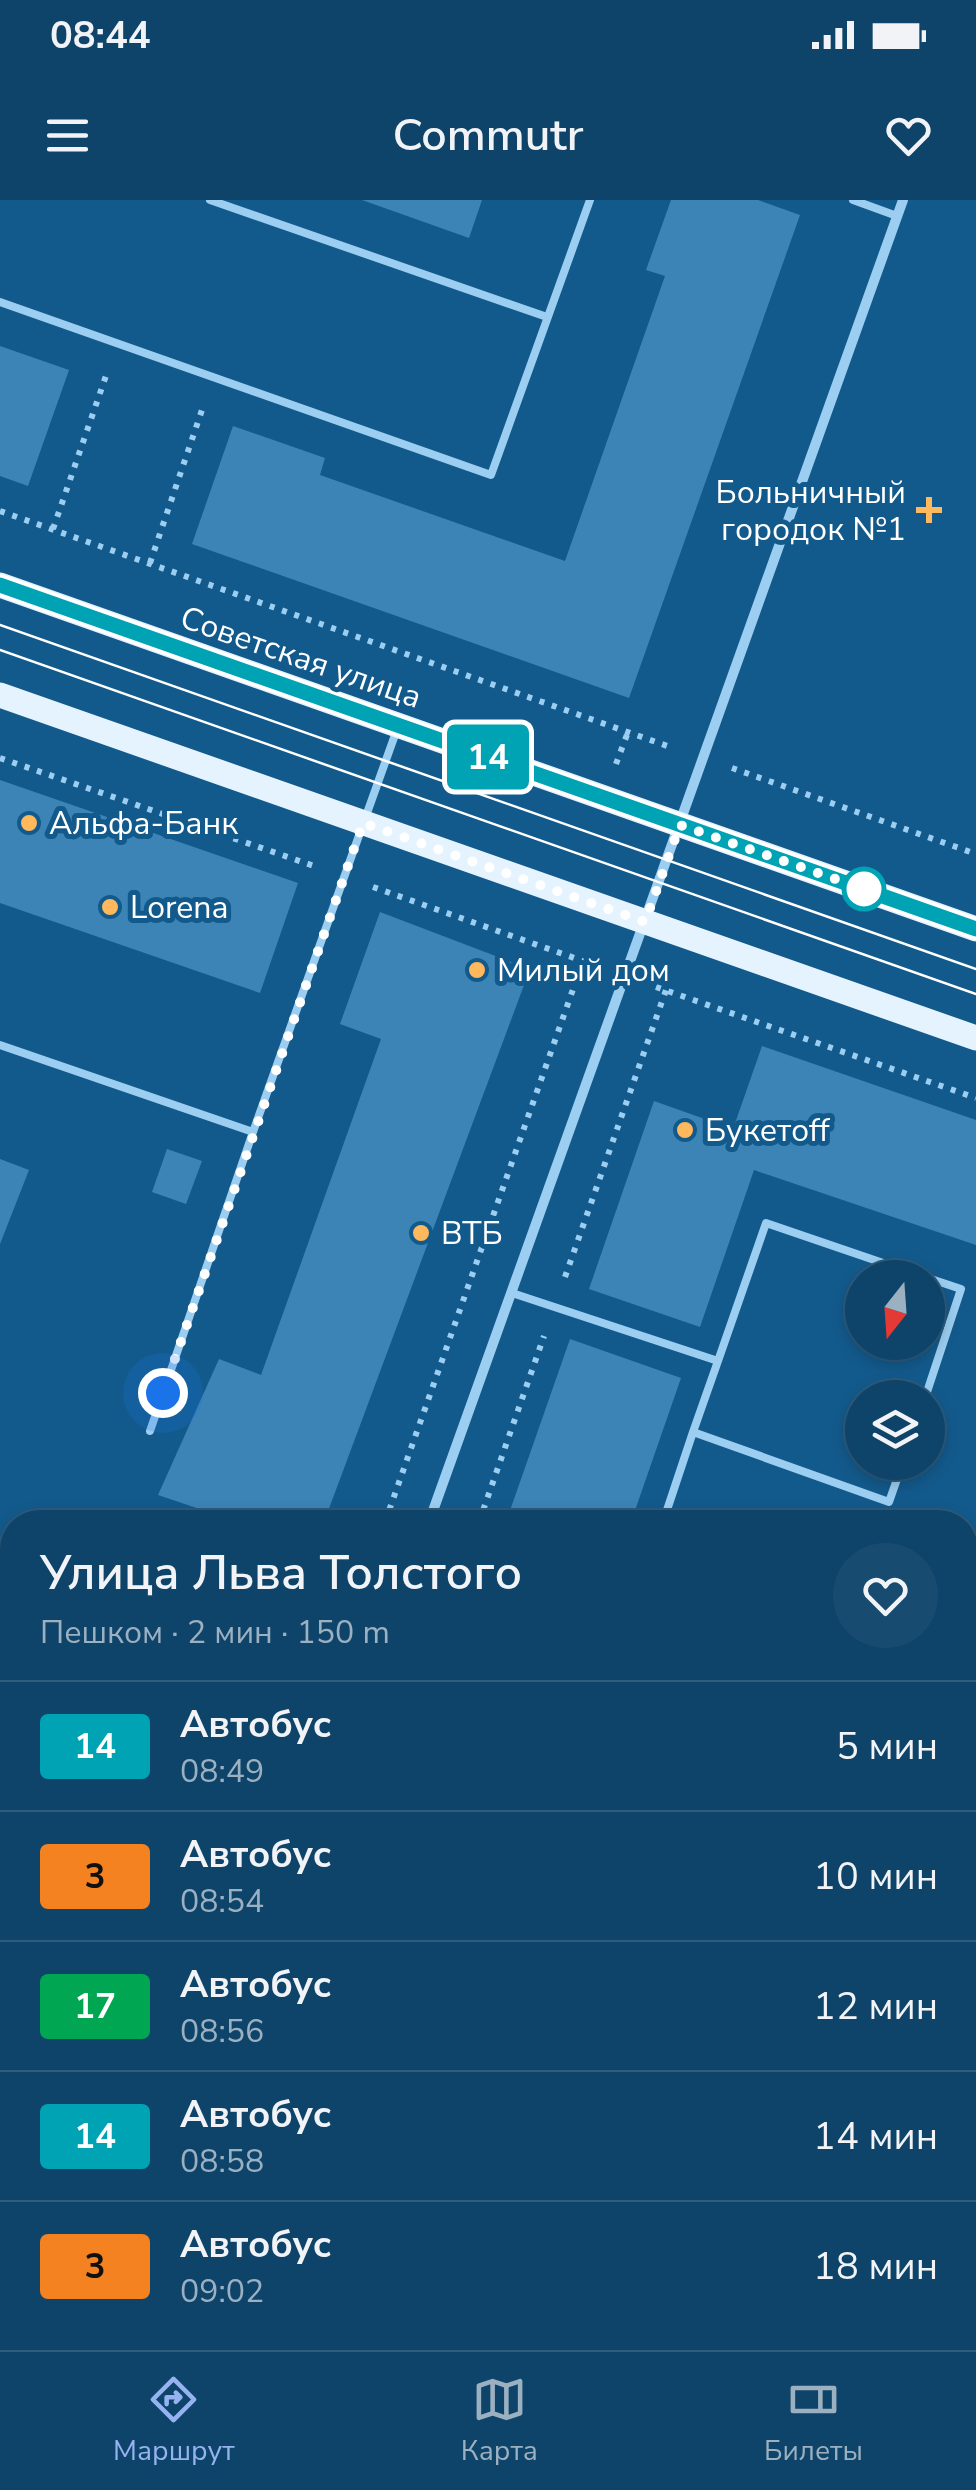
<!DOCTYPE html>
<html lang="ru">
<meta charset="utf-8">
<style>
body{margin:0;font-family:"Nunito Sans",sans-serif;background:#174b6f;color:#f1f3f6;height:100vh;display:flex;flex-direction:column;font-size:38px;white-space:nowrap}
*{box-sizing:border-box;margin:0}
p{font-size:32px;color:#9bb0c0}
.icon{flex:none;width:55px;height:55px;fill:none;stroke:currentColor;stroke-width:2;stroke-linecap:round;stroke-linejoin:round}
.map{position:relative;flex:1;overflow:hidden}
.sheet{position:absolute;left:0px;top:1310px;width:978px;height:840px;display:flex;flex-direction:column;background:#0e4469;border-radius:40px 40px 0 0;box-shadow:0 5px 15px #0003,0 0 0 2px #2e5c7d}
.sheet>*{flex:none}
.badge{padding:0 20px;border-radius:8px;font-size:35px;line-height:65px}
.needle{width:65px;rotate:197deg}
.controls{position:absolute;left:845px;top:1060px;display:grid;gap:20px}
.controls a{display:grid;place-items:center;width:100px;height:100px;border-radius:50%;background:#0e4469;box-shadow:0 5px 15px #0003,0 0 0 2px #2e5c7d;font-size:50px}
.you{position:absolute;width:50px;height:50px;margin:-25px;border:8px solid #fff;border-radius:50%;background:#1a73e8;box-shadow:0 0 0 15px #1a73e833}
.map>.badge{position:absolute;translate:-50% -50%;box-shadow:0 0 0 5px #fff}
.round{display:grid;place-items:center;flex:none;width:105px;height:105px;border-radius:52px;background:#174b6f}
.head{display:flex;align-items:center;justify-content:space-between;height:170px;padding:0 40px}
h1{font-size:48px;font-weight:600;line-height:75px}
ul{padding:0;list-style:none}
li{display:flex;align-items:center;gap:30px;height:130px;padding:0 40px;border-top:2px solid #2e5c7d}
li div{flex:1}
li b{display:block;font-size:38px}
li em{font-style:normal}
li .badge{min-width:110px;font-weight:700;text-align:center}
.status{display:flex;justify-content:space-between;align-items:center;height:70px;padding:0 50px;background:#0e4469;direction:ltr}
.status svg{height:28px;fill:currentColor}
header{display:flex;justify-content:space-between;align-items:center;height:130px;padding:0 40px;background:#0e4469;font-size:45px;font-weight:600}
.tabs{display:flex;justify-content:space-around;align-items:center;height:140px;border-top:2px solid #2e5c7d;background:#0e4469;font-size:28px;color:#9bb0c0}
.tabs a{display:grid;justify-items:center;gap:5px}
.tabs .on{color:#95b2f1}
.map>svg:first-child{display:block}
.building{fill:#3c84b6}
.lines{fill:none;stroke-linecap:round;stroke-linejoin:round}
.path{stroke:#9ccef1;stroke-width:6;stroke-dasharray:5 8;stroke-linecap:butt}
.service{stroke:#9ccef1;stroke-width:8}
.minor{stroke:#9ccef1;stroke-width:10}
.primary{stroke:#e5f3ff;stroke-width:25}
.tram{stroke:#fff;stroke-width:2.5}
.line-casing{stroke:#fff;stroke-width:22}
.line{stroke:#00a3b4;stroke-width:15}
.walk{stroke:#fff;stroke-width:10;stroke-dasharray:0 18}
.poi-dot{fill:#ffb85b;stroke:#135a8c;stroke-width:4}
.stop-dot{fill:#fff;stroke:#00a3b4;stroke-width:5}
.labels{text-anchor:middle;stroke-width:10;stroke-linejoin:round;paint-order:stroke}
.poi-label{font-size:32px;fill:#fff;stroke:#135a8c;text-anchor:start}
.street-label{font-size:32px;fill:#fff;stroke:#135a8c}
</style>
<div class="status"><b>08:44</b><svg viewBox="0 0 49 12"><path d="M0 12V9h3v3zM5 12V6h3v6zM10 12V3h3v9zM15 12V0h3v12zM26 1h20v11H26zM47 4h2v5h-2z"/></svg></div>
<header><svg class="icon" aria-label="menu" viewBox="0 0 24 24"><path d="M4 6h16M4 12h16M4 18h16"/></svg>Commutr<svg class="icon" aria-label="heart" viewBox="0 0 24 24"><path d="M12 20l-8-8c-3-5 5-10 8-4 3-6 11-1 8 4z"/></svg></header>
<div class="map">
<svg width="976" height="2150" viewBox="0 0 976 2150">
<rect width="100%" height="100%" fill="#135a8c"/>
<path class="building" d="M362,0H482L469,38Z
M671,0H758L800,15L629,498L192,344L233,226L325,258L320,275L565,361L665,76L646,70Z
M0,146L69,170L28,286L0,276Z
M0,580L298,683L260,793L0,703Z
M380,712L530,769L324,1322H238L158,1295L219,1159L261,1175L381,839L340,824Z
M762,846L976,920V1045L754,970L700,1127L589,1089L654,901L733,929Z
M167,949L202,961L186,1004L152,992Z
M0,959L29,970L0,1044Z
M570,1139L681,1178L631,1322H506Z
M0,1389L12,1393V1496L0,1492Z
M965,1801L976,1805V1954L965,1951Z
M0,1900L12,1905V2014L0,2009Z
M965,1999L976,2002V2114L965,2110Z
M473,2138H707L742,2149L469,2150Z"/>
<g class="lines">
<path class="path" d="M0,311L673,548
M53,329L108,170
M150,363L204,204
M0,558L314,666
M616,564L628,532
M732,568L976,654
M373,687L597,766
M656,787L976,898
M565,1077L666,790
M385,1322L583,761
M479,1322L544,1136
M965,1540L976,1544
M965,1743L976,1736
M0,2038L12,2042
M286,2138L322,2150"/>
<path class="service" d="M210,0L547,117
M853,0L897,16
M0,102L491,275L590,0
M0,845L253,932L150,1231
M253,932L396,532
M512,1093L718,1161L766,1023L927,1078
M925,1198L961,1089L928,1078
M693,1232L718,1161
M663,1322L693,1232L889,1302L903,1262
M0,1706L12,1710
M0,1857L12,1861
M811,2138L847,2150
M799,2150L803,2138"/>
<path class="minor" d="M429,1322L903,0
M0,2092L12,2096
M131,2138L166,2150"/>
<path class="primary" d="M0,385L976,729
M0,495L976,838"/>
<path class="tram" d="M0,425L976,769
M0,450L976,794"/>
</g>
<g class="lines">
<defs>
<path id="line" d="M0,385L976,729"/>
</defs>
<use href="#line" class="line-casing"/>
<use href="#line" class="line"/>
<path class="walk" d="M163,1193L363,623L645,722L680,625L864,689"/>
</g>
<g class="poi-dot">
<path d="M924 295h10v10h10v10h-10v10h-10v-10h-10v-10h10z"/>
<circle cx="29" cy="623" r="10"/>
<circle cx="110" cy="707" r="10"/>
<circle cx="477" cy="770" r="10"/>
<circle cx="685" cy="930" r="10"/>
<circle cx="421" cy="1033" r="10"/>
</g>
<circle class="stop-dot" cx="864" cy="689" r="20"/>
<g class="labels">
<g class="poi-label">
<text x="906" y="303" text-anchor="end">Больничный<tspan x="906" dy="37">городок №1</tspan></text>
<text x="49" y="634">Альфа-Банк</text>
<text x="130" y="718">Lorena</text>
<text x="497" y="781">Милый дом</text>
<text x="705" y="941">Букетoff</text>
<text x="441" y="1044">ВТБ</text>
</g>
<g class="street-label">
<text transform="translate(301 457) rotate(19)" y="11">Советская улица</text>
</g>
</g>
</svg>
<div class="controls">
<a><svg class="needle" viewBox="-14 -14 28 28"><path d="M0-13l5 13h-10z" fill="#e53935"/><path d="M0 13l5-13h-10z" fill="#9bb0c0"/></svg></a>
<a><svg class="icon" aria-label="layers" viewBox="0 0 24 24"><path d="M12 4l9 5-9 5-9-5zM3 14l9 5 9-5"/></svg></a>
</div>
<div class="you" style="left:163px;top:1193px"></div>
<b class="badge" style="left:488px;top:557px;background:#00a3b4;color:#fff">14</b>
<section class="sheet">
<div class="head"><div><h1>Улица Льва Толстого</h1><p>Пешком · 2 мин · 150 m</p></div><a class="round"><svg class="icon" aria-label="heart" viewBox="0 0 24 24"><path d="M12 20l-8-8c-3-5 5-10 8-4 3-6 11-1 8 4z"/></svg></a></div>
<ul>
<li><span class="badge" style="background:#00a3b4;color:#fff">14</span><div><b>Автобус</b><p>08:49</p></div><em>5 мин</em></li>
<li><span class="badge" style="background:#f58220;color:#111">3</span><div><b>Автобус</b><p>08:54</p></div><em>10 мин</em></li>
<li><span class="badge" style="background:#00a651;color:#fff">17</span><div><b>Автобус</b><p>08:56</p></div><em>12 мин</em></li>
<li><span class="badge" style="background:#00a3b4;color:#fff">14</span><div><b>Автобус</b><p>08:58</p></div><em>14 мин</em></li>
<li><span class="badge" style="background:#f58220;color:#111">3</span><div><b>Автобус</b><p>09:02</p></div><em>18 мин</em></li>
</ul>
</section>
</div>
<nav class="tabs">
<a class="on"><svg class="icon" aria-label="directions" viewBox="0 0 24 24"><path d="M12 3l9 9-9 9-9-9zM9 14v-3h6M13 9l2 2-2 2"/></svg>Маршрут</a>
<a><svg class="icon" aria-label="map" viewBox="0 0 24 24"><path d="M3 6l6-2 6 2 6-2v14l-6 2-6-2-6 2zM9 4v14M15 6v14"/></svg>Карта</a>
<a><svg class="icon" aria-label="tickets" viewBox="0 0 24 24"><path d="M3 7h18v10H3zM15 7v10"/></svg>Билеты</a>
</nav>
